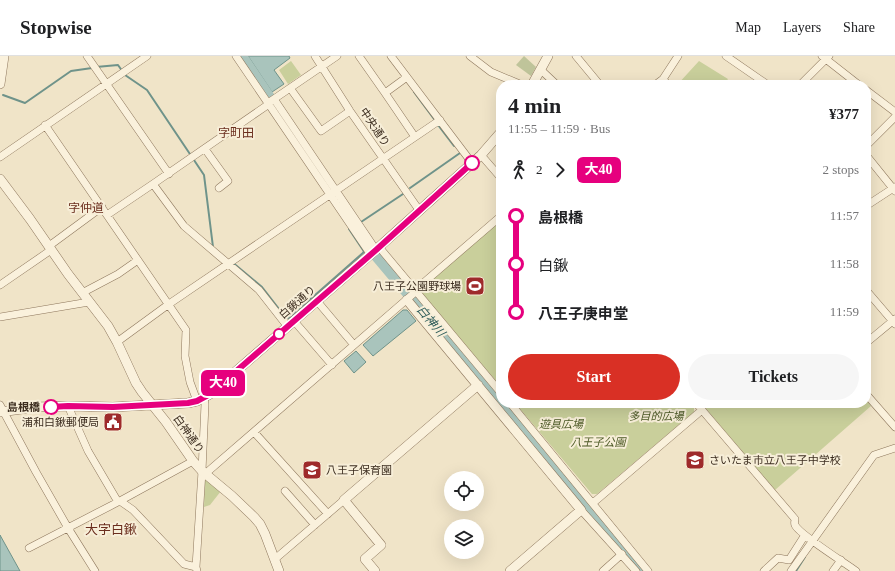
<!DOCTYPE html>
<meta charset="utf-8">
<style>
body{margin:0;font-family:"Times New Roman","Noto Sans JP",serif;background:#f6f6f6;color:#202124;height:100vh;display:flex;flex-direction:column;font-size:15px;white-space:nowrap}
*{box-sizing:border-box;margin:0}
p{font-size:13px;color:#757577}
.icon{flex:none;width:22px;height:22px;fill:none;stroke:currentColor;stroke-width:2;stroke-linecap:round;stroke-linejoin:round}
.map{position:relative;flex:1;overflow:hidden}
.side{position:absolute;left:496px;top:24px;width:375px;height:328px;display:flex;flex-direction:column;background:#fff;border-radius:16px;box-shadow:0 4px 16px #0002}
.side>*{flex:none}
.badge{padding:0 8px;border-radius:6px;font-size:14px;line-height:26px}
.controls{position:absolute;left:444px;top:415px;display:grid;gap:8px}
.controls a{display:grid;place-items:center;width:40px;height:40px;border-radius:50%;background:#fff;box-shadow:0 4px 16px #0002;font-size:20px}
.map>.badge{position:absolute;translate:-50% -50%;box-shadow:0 0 0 2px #fff}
.legs{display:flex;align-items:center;gap:6px;height:44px;padding:0 12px;font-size:13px}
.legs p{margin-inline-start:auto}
.head{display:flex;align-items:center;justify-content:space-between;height:68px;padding:0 12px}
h1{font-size:22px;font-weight:700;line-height:30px}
.cta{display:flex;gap:8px;margin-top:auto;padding:8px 12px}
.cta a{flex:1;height:46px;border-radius:24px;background:#d93025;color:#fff;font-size:16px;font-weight:700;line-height:46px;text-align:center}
.cta a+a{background:#f6f6f6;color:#202124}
ul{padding:0 12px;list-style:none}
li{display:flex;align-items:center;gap:14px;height:48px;font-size:15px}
li i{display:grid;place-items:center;width:6px;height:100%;margin:0 5px;background:currentColor}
li i::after{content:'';width:10px;height:10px;margin:-5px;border:3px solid;border-radius:50%;background:#fff}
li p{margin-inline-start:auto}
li:first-child i{background:linear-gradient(#0000 50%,currentColor 0)}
li:last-child i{background:linear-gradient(currentColor 50%,#0000 0)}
header{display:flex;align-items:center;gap:24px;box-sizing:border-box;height:56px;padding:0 20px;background:#fff;border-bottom:1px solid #e0e0e0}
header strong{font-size:19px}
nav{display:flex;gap:22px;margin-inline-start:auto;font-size:14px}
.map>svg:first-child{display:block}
.green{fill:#c9cf9b}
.cemetery{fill:#bfc49a}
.water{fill:#a9c4bc;stroke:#6f938a}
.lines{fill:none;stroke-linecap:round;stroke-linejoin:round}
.stream{stroke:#6f938a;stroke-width:2}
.river{stroke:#a9c4bc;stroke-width:12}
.minor-casing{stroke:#8d765c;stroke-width:8}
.tertiary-casing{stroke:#8d765c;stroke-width:10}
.minor{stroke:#faf1dc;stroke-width:7}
.tertiary{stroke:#faf1dc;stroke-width:9}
.line-1-casing{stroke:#fff;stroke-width:9}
.line-1{stroke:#e6007e;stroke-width:6}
.stop-1-dot{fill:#fff;stroke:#e6007e;stroke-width:2}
.labels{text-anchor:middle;stroke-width:4;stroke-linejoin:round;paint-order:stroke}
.street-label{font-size:11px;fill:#3d2e20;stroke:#f7eed8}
.poi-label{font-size:11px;fill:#3d2e20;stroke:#f7eed8;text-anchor:end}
.stop-label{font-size:11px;font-weight:bold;fill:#3d2e20;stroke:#f7eed8;text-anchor:end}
.park-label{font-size:11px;font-style:italic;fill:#4d5a26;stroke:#f7eed8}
.neighbourhood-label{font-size:12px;fill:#6b2e1e;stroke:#f7eed8}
.water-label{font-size:12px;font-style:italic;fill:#2f5d5a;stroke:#f7eed8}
.quarter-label{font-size:13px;fill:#6b2e1e;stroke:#f7eed8}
</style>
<header>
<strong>Stopwise</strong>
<nav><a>Map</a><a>Layers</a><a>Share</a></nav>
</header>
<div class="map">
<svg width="895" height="515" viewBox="0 0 895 515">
<rect width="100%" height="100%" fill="#f0e4c8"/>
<path class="green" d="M291,5L301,19L288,28L279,14Z
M699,5L728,23L724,29H677Z
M501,163V331L420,235L421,232Z
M866,344L871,350L775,434L701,347H866Z
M515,347H691L694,350V356L597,438H592Z
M205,423L221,435L210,449L204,451Z"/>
<path class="cemetery" d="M524,0L536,11L531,20L516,9Z"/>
<path class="water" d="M248,0H289L290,2L274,14L284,28L272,36Z
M403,254H407L416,265L373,300L363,289Z
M356,295L366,306L354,317L344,305Z
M0,479L20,515H0Z"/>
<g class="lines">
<path class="stream" d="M96,11L118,9L125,19L147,34L204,119L213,191
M414,36L434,63
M3,39L25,47L71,15L92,12
M438,69L454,90
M410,132L460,97
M361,166L403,138
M232,206L262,231L286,262H289L364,196L363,194L349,173H350
M796,515L805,501"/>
<path class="river" d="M241,0L301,89
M367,187L371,193L397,224L642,515"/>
<defs>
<path id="minor" d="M87,0L169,118
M236,0L371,199
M315,0L350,55L419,154
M359,0L385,37L415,81
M391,0L472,107
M470,0L491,16L522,29
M576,0L600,29
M726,0L768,29
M822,0L859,29
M541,14L557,29
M663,23L668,29
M655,29L663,23L678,0
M800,29L829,0
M290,32L321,75L350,55
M866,34L895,56
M385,37L407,21
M274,43L376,194
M271,45L337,0
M45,69L186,274L185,300L190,326L197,345
M866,90L895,61
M205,93L228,125L219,132
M481,99L501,122
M866,99L895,135
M0,101L147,0
M153,128L184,170L259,234L288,271
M866,150L895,131
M107,159L153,128L269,48
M49,190L102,151
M379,191L501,337
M0,229L51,194
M866,234L895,268
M82,237L118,218L138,204
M317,245L354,289
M0,261L89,246
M294,265L332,309
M117,286L169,248L440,64
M866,287L895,263
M866,338L895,371
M510,347L648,515
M696,347L795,463C795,465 794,467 795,469C799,478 845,507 856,515
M0,349L36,416L68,472L95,515
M68,350L88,395L118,446
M254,376L328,458
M205,418L413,238L421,229L501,160
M285,435L315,469
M120,445L133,454L184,508L196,511
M593,447L702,354
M581,454L636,515
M29,492L118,446L193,405
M275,503L344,444
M197,515L196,511L202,415L205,348L204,342
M603,515L622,498
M764,515L778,502L789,504L805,479
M791,515L874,399L895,392
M833,515L841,504"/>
<path id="tertiary" d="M0,28L4,0
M532,29L548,0
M0,123L30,163L68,218L108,270L117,286L136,327L142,336L166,366L193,405L202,415L232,440L254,461L260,468L265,478L279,515
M407,244L581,454L510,515
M0,356L36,351L68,350L113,351L188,347L197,345L210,338L379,191L481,99L501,76
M375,515L365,503L381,489L344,444L478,329"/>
</defs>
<use href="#minor" class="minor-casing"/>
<use href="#tertiary" class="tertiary-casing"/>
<use href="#minor" class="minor"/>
<use href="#tertiary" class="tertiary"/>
</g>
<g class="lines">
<defs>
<path id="line-1" d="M51,351L68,350L113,351L188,347L197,345L210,338L294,265L376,194L472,107"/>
</defs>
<use href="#line-1" class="line-1-casing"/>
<use href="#line-1" class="line-1"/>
</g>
<defs>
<symbol id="stadium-square" viewBox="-11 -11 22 22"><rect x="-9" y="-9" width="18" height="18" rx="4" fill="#9e2a2b" stroke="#f7eed8"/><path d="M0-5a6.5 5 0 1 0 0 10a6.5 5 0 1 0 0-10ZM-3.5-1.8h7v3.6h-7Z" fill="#fff"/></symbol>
<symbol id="civic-square" viewBox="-11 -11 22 22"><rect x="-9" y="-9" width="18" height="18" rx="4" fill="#9e2a2b" stroke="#f7eed8"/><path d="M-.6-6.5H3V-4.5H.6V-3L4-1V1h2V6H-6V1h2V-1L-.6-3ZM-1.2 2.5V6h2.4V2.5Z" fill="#fff"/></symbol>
<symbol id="school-square" viewBox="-11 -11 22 22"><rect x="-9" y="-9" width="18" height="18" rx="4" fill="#9e2a2b" stroke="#f7eed8"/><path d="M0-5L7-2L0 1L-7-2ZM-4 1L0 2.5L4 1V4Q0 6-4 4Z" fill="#fff"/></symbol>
</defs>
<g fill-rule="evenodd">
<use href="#stadium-square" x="464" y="219" width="22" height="22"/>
<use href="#civic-square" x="102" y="355" width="22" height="22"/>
<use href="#school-square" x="684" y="393" width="22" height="22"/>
<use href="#school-square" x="301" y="403" width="22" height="22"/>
</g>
<g class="stop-1-dot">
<circle cx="472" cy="107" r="7"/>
<circle cx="279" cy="278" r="5"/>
<circle cx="51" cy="351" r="7"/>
</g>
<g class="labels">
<g class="street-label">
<text transform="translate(375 71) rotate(56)" y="4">中央通り</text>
<text transform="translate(297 246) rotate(-41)" y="4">白鍬通り</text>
<text transform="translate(189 378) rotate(55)" y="4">白神通り</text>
</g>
<g class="poi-label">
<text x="461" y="234">八王子公園野球場</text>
<text x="99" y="370">浦和白鍬郵便局</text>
<text x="709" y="408" text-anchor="start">さいたま市立八王子中学校</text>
<text x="326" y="418" text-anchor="start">八王子保育園</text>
</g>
<g class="stop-label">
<text x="40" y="355">島根橋</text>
</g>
<g class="park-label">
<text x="656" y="364">多目的広場</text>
<text x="561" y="372">遊具広場</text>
<text x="598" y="390">八王子公園</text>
</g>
<g class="neighbourhood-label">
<text x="236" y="81">字町田</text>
<text x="86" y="156">字仲道</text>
</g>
<g class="water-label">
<text transform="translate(431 265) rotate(50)" y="4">白神川</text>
</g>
<g class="quarter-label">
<text x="111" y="478">大字白鍬</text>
</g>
</g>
</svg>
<div class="controls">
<a><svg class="icon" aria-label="locate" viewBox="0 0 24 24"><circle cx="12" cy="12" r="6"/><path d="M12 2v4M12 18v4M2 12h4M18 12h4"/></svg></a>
<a><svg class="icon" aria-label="layers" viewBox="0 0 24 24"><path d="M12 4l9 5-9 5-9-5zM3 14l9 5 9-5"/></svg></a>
</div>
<b class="badge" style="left:223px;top:327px;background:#e6007e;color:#fff">大40</b>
<section class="side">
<div class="head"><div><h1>4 min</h1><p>11:55 – 11:59 · Bus</p></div><b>¥377</b></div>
<div class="legs"><svg class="icon" aria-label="walk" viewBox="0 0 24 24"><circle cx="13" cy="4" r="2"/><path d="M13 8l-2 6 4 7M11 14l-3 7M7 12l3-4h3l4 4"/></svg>2<svg class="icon" aria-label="forward" viewBox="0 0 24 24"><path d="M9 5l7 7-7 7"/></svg><b class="badge" style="background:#e6007e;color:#fff">大40</b><p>2 stops</p></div>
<ul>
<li><i style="color:#e6007e"></i><b>島根橋</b><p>11:57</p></li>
<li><i style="color:#e6007e"></i><span>白鍬</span><p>11:58</p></li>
<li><i style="color:#e6007e"></i><b>八王子庚申堂</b><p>11:59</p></li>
</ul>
<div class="cta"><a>Start</a><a>Tickets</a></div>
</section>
</div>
